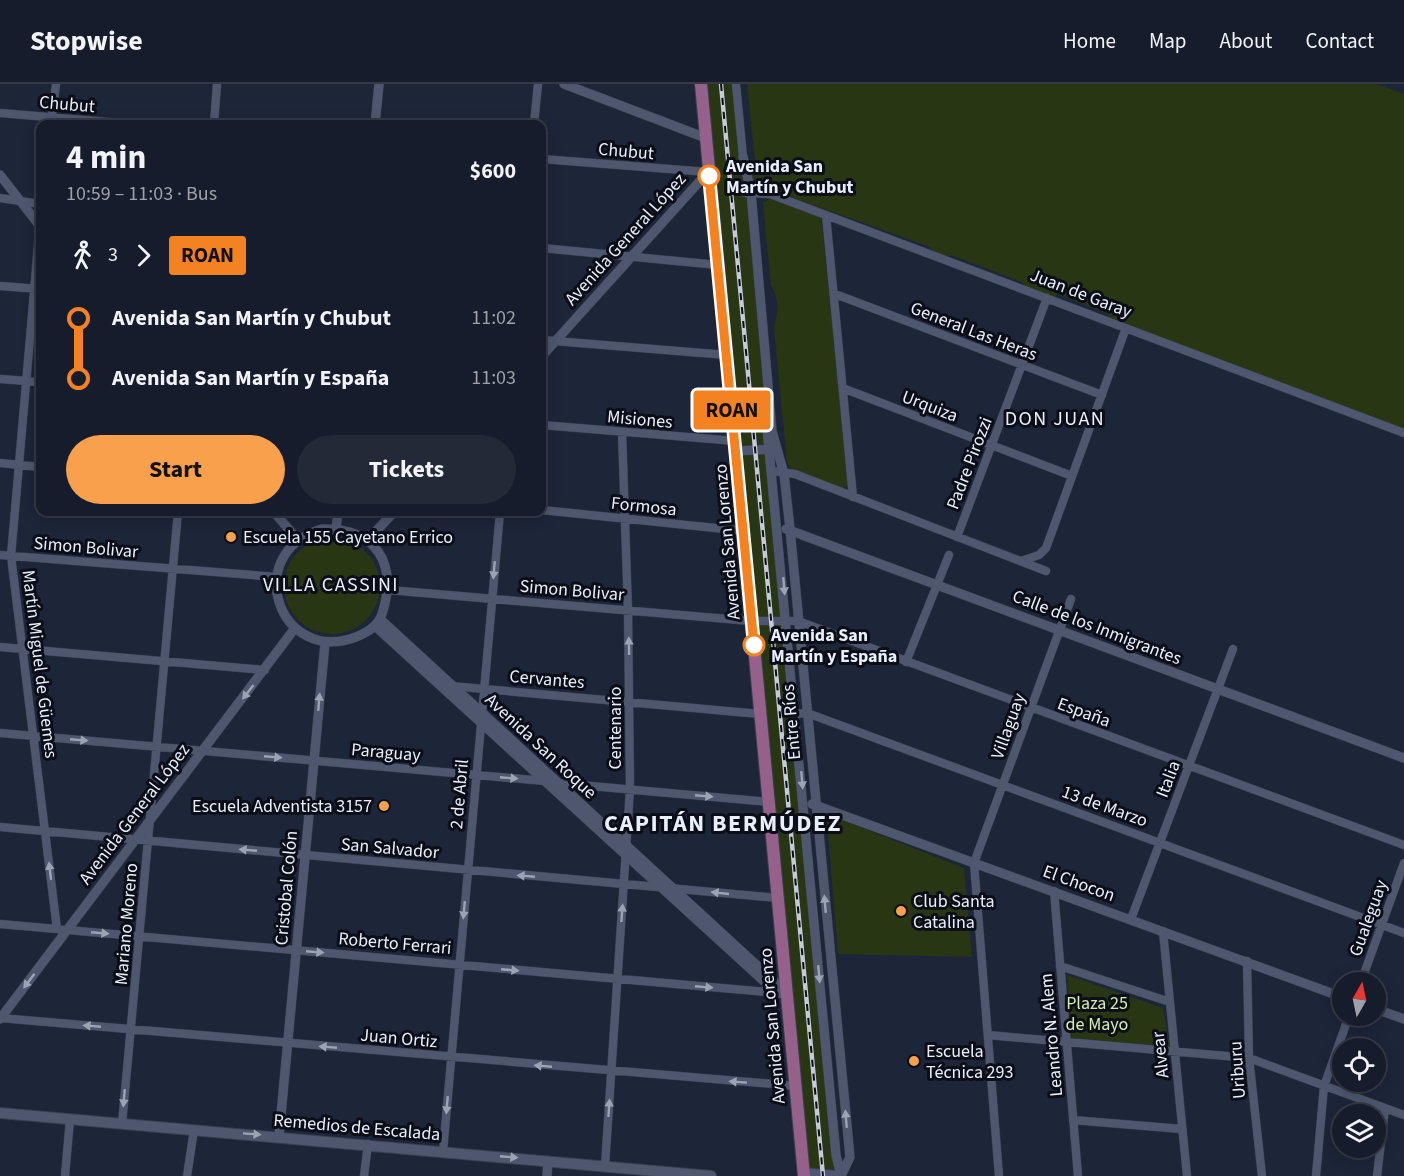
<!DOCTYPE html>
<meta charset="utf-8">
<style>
body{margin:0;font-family:"Source Sans 3",sans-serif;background:#232937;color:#f1f3f6;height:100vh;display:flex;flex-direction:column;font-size:22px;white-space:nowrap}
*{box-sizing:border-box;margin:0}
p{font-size:20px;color:#9ea1a9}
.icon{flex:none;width:33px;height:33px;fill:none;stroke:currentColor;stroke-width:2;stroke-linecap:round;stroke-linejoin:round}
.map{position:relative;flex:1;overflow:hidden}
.sheet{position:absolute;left:36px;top:36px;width:510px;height:396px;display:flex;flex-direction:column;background:#161c2b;border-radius:12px;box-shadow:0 3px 15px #0003,0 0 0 2px #353a47}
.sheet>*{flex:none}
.badge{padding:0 12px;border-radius:4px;font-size:21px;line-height:39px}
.needle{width:39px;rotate:9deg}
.buttons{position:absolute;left:1332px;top:888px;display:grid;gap:12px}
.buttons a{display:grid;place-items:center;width:54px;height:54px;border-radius:50%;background:#161c2b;box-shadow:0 3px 15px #0003,0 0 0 2px #353a47;font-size:30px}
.map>.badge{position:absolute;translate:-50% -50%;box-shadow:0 0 0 3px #fff}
.legs{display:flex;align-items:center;gap:9px;height:66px;padding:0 30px;font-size:20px}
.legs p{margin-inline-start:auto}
.head{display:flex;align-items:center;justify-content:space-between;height:102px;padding:0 30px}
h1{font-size:33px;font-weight:700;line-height:45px}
.button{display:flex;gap:12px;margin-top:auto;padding:12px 30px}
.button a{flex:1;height:69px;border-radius:36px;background:#f9a04d;color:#111;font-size:24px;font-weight:700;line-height:69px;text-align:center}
.button a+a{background:#232937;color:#f1f3f6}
ul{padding:0 30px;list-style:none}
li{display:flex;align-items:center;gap:21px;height:60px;font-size:22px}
li i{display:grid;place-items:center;width:9px;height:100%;margin:0 8px;background:currentColor}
li i::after{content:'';width:15px;height:15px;margin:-8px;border:4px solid;border-radius:50%;background:#161c2b}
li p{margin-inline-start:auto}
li:first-child i{background:linear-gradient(#0000 50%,currentColor 0)}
li:last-child i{background:linear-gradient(currentColor 50%,#0000 0)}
header{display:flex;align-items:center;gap:36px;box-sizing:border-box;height:84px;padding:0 30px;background:#161c2b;border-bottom:2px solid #353a47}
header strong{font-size:28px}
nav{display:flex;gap:33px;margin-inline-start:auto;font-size:21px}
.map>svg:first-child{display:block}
.green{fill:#283613}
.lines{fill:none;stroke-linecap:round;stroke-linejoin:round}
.minor-casing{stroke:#394050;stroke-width:9}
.tertiary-casing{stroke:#394050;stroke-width:10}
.secondary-casing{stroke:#394050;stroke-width:12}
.primary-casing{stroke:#394050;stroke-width:14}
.minor{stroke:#4e576e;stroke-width:8}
.tertiary{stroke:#4e576e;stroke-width:9}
.secondary{stroke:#4e576e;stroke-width:10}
.primary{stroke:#95618b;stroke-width:12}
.rail-casing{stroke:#c4cad9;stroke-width:4.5}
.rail{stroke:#0b0e17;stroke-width:2;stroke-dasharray:7;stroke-linecap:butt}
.oneway{fill:#9ca3b5}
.line-1-casing{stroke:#fff;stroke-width:14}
.line-1{stroke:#f58220;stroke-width:9}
.stop-1-dot{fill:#fff;stroke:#f58220;stroke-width:3}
.poi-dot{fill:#f9a04d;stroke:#0b0e17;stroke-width:2}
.labels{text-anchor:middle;stroke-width:6;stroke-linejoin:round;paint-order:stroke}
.street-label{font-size:18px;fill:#e9effc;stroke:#0b0e17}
.stop-label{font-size:18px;font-weight:bold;fill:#e9effc;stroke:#0b0e17;text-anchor:start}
.poi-label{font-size:18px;fill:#e9effc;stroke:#0b0e17;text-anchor:start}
.park-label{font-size:18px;fill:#d2f0ae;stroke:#0b0e17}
.neighbourhood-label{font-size:20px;letter-spacing:1.5px;fill:#e9effc;stroke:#0b0e17}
.district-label{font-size:24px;font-weight:bold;letter-spacing:1.5px;fill:#e9effc;stroke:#0b0e17}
</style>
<header>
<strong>Stopwise</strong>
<nav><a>Home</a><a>Map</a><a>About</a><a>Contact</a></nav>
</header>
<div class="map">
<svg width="1404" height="1092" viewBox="0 0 1404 1092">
<rect width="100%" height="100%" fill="#1d2539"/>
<path class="green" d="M701,0H736L768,349L841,1092L804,1089Z
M747,0H1376L1404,10V345L1111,235L1108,230L1057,210L1055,213L1024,202L1022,198L951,171L948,173L932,167L930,163L758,101L752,94L750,75L755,76Z
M772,113L821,133L848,390V401L840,405L793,388L787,378L774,244C778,228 780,217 771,201L763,119Z
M284 502a48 48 0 1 1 96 0a48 48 0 1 1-96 0Z
M834,733L964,784L972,873L838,870L827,737Z
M1067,891L1163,924L1170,963L1072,954Z"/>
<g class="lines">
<defs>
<path id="minor" d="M736,0L743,73
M0,29L132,40
M51,40L56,0
M214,40L217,0
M534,40L538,0
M542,75L708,88
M745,109L770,110L1404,349
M0,114L40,120
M826,131L853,413
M40,139L11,472L57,845
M542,164L718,181
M0,202L40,205
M835,210L1102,311
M542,256L727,271
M0,295L40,298
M845,305L1072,392
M542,341L736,357
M0,379L40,383
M773,387L795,390L1046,487
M542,426L744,447
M957,453L1047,214
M0,471L277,493
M1021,477L1039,471L1046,464L1126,244
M389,506L751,537H798L1404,761
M0,563L265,586
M906,578L949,471
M451,602L760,630
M795,630L807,629L1404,849
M0,649L545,697
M557,699L769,718
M0,743L778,814
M1054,807L1078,1092
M1131,835L1233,565
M0,840L777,909
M1163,847L1187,1092
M1247,877L1249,974L1262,1092
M1060,882L1170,918
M1361,898L1404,779
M0,934L796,1002
M988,951L1249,974L1404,1031
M1073,1036L1182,1045
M122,1040L178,428
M443,1067L500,428
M605,1082L630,705L628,526L622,348
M65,1092L70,1035
M187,1092L194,1046
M364,1092L368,1060
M999,1092L974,779L1071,515
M1316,1092L1324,1002L1349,932
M1377,1092L1385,1024"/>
<path id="tertiary" d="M564,0L706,54
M375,40L379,0
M743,73L751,109L772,347L784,390L790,445L850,1073L841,1092
M0,91L40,142
M542,272L708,88
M767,345L836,1071L841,1092
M737,367L776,365
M274,428L298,456
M322,445C377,444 398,480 382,530C378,542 368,548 356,553C279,582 240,469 322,445Z
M336,445L338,428
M786,445L1404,674
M368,456L394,428
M380,535L788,910
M375,542L777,909L788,910
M812,720L1342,913
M1376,925L1404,935
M0,935L295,544
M279,1052L325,559
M547,1092L548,1077"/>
<path id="secondary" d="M0,1029L711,1092
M804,1089L836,1092"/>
<path id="primary" d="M701,0L804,1092"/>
</defs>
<use href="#minor" class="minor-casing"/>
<use href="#tertiary" class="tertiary-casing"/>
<use href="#secondary" class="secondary-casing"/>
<use href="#primary" class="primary-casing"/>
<use href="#minor" class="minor"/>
<use href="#tertiary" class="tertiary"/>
<use href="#secondary" class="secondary"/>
<use href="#primary" class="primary"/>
<defs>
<path id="rail" d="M721,0L823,1092"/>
</defs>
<use href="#rail" class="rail-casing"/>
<use href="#rail" class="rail"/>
</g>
<defs><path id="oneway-solid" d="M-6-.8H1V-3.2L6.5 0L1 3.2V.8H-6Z" transform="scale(1.5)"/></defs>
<g class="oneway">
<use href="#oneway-solid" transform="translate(494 486) rotate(95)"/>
<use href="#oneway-solid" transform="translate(784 502) rotate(85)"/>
<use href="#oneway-solid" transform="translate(629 562) rotate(-91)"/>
<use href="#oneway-solid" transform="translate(248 608) rotate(128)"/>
<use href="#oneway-solid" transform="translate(319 618) rotate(-85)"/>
<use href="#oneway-solid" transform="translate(79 656) rotate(5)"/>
<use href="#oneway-solid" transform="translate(273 673) rotate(5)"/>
<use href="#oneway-solid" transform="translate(509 694) rotate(5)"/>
<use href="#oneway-solid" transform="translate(802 696) rotate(85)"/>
<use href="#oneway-solid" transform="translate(704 712) rotate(5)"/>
<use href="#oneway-solid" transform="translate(248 766) rotate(-175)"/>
<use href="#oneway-solid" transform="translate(50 787) rotate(-97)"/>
<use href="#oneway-solid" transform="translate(526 792) rotate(-175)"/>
<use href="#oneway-solid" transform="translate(720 809) rotate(-174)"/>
<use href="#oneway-solid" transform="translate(825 820) rotate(-95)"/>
<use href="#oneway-solid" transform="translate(464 826) rotate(95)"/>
<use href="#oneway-solid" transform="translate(622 829) rotate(-86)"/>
<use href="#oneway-solid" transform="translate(100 849) rotate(5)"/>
<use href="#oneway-solid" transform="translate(315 868) rotate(5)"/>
<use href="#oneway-solid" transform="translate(510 886) rotate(5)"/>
<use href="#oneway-solid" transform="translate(819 890) rotate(85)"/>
<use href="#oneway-solid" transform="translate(29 897) rotate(127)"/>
<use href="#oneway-solid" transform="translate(704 903) rotate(5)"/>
<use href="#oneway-solid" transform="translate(92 942) rotate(-175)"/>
<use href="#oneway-solid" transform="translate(328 963) rotate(-175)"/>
<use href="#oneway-solid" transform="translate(543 982) rotate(-175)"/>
<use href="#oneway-solid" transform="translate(738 998) rotate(-176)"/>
<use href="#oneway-solid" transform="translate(124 1014) rotate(95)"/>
<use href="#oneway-solid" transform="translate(447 1021) rotate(95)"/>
<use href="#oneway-solid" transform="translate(609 1024) rotate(-86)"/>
<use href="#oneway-solid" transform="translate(846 1035) rotate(-95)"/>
<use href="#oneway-solid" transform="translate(252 1050) rotate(4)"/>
<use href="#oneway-solid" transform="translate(509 1073) rotate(5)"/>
</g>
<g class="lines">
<defs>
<path id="line-1" d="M709,92L754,561"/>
</defs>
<use href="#line-1" class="line-1-casing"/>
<use href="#line-1" class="line-1"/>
</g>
<g class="stop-1-dot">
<circle cx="709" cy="92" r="10"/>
<circle cx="754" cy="561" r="10"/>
</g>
<g class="poi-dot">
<circle cx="231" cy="453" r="6"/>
<circle cx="384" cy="722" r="6"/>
<circle cx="901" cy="827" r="6"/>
<circle cx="914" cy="977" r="6"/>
</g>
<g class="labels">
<g class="street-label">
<text transform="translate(67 20) rotate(5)" y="6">Chubut</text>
<text transform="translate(626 67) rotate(5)" y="6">Chubut</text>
<text transform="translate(625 155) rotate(-48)" y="6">Avenida General López</text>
<text transform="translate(1081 209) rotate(21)" y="6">Juan de Garay</text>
<text transform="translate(974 247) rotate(21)" y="6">General Las Heras</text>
<text transform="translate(930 322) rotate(21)" y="6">Urquiza</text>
<text transform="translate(640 335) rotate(5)" y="6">Misiones</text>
<text transform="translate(969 379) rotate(-69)" y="6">Padre Pirozzi</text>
<text transform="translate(644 422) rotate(6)" y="6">Formosa</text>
<text transform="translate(727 458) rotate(-95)" y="6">Avenida San Lorenzo</text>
<text transform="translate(86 463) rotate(5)" y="6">Simon Bolivar</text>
<text transform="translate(572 506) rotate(5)" y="6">Simon Bolivar</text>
<text transform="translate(1097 543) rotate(21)" y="6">Calle de los Inmigrantes</text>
<text transform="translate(40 580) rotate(83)" y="6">Martín Miguel de Güemes</text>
<text transform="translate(547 595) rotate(5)" y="6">Cervantes</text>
<text transform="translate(1084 628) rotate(20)" y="6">España</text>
<text transform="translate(791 638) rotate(-95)" y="6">Entre Ríos</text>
<text transform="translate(1008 642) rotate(-70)" y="6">Villaguay</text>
<text transform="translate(615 644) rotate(-90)" y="6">Centenario</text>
<text transform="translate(541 662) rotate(43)" y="6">Avenida San Roque</text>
<text transform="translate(386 668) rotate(5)" y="6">Paraguay</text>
<text transform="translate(1168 695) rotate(-69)" y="6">Italia</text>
<text transform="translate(459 710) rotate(-85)" y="6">2 de Abril</text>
<text transform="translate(1105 722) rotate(20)" y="6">13 de Marzo</text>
<text transform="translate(134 730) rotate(-53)" y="6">Avenida General López</text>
<text transform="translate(390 764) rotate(5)" y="6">San Salvador</text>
<text transform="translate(1079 799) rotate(20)" y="6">El Chocon</text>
<text transform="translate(286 804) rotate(-85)" y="6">Cristobal Colón</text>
<text transform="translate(1368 834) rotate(-70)" y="6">Gualeguay</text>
<text transform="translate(126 840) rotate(-85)" y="6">Mariano Moreno</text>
<text transform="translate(395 859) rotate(5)" y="6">Roberto Ferrari</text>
<text transform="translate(772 942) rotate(-95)" y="6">Avenida San Lorenzo</text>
<text transform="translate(1051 951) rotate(-95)" y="6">Leandro N. Alem</text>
<text transform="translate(399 954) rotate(5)" y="6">Juan Ortiz</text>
<text transform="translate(1160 971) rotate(-96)" y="6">Alvear</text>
<text transform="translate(1237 986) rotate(-94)" y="6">Uriburu</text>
<text transform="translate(357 1043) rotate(5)" y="6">Remedios de Escalada</text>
</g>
<g class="stop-label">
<text x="726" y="88">Avenida San<tspan x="726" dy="21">Martín y Chubut</tspan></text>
<text x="771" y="557">Avenida San<tspan x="771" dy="21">Martín y España</tspan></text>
</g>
<g class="poi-label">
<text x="243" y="459">Escuela 155 Cayetano Errico</text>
<text x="372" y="728" text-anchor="end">Escuela Adventista 3157</text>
<text x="913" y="823">Club Santa<tspan x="913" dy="21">Catalina</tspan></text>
<text x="926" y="973">Escuela<tspan x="926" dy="21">Técnica 293</tspan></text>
</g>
<g class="park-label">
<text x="1097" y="925">Plaza 25<tspan x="1097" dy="21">de Mayo</tspan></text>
</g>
<g class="neighbourhood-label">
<text x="1055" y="341">DON JUAN</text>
<text x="331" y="507">VILLA CASSINI</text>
</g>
<g class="district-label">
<text x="723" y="747">CAPITÁN BERMÚDEZ</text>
</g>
</g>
</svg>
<div class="buttons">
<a><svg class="needle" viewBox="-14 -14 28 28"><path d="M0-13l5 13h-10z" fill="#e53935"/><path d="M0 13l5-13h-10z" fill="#9ea1a9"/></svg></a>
<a><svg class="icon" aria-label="locate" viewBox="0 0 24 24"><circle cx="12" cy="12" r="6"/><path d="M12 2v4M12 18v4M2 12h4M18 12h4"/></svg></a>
<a><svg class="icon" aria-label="layers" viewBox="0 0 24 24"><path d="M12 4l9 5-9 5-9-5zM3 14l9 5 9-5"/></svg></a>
</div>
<b class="badge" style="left:732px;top:326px;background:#f58220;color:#111">ROAN</b>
<section class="sheet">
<div class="head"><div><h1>4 min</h1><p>10:59 – 11:03 · Bus</p></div><b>$600</b></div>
<div class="legs"><svg class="icon" aria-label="walk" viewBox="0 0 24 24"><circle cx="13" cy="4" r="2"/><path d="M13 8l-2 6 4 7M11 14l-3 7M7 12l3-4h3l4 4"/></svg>3<svg class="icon" aria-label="forward" viewBox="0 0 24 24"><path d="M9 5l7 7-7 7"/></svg><b class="badge" style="background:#f58220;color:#111">ROAN</b></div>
<ul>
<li><i style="color:#f58220"></i><b>Avenida San Martín y Chubut</b><p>11:02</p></li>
<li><i style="color:#f58220"></i><b>Avenida San Martín y España</b><p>11:03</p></li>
</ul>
<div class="button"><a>Start</a><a>Tickets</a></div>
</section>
</div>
